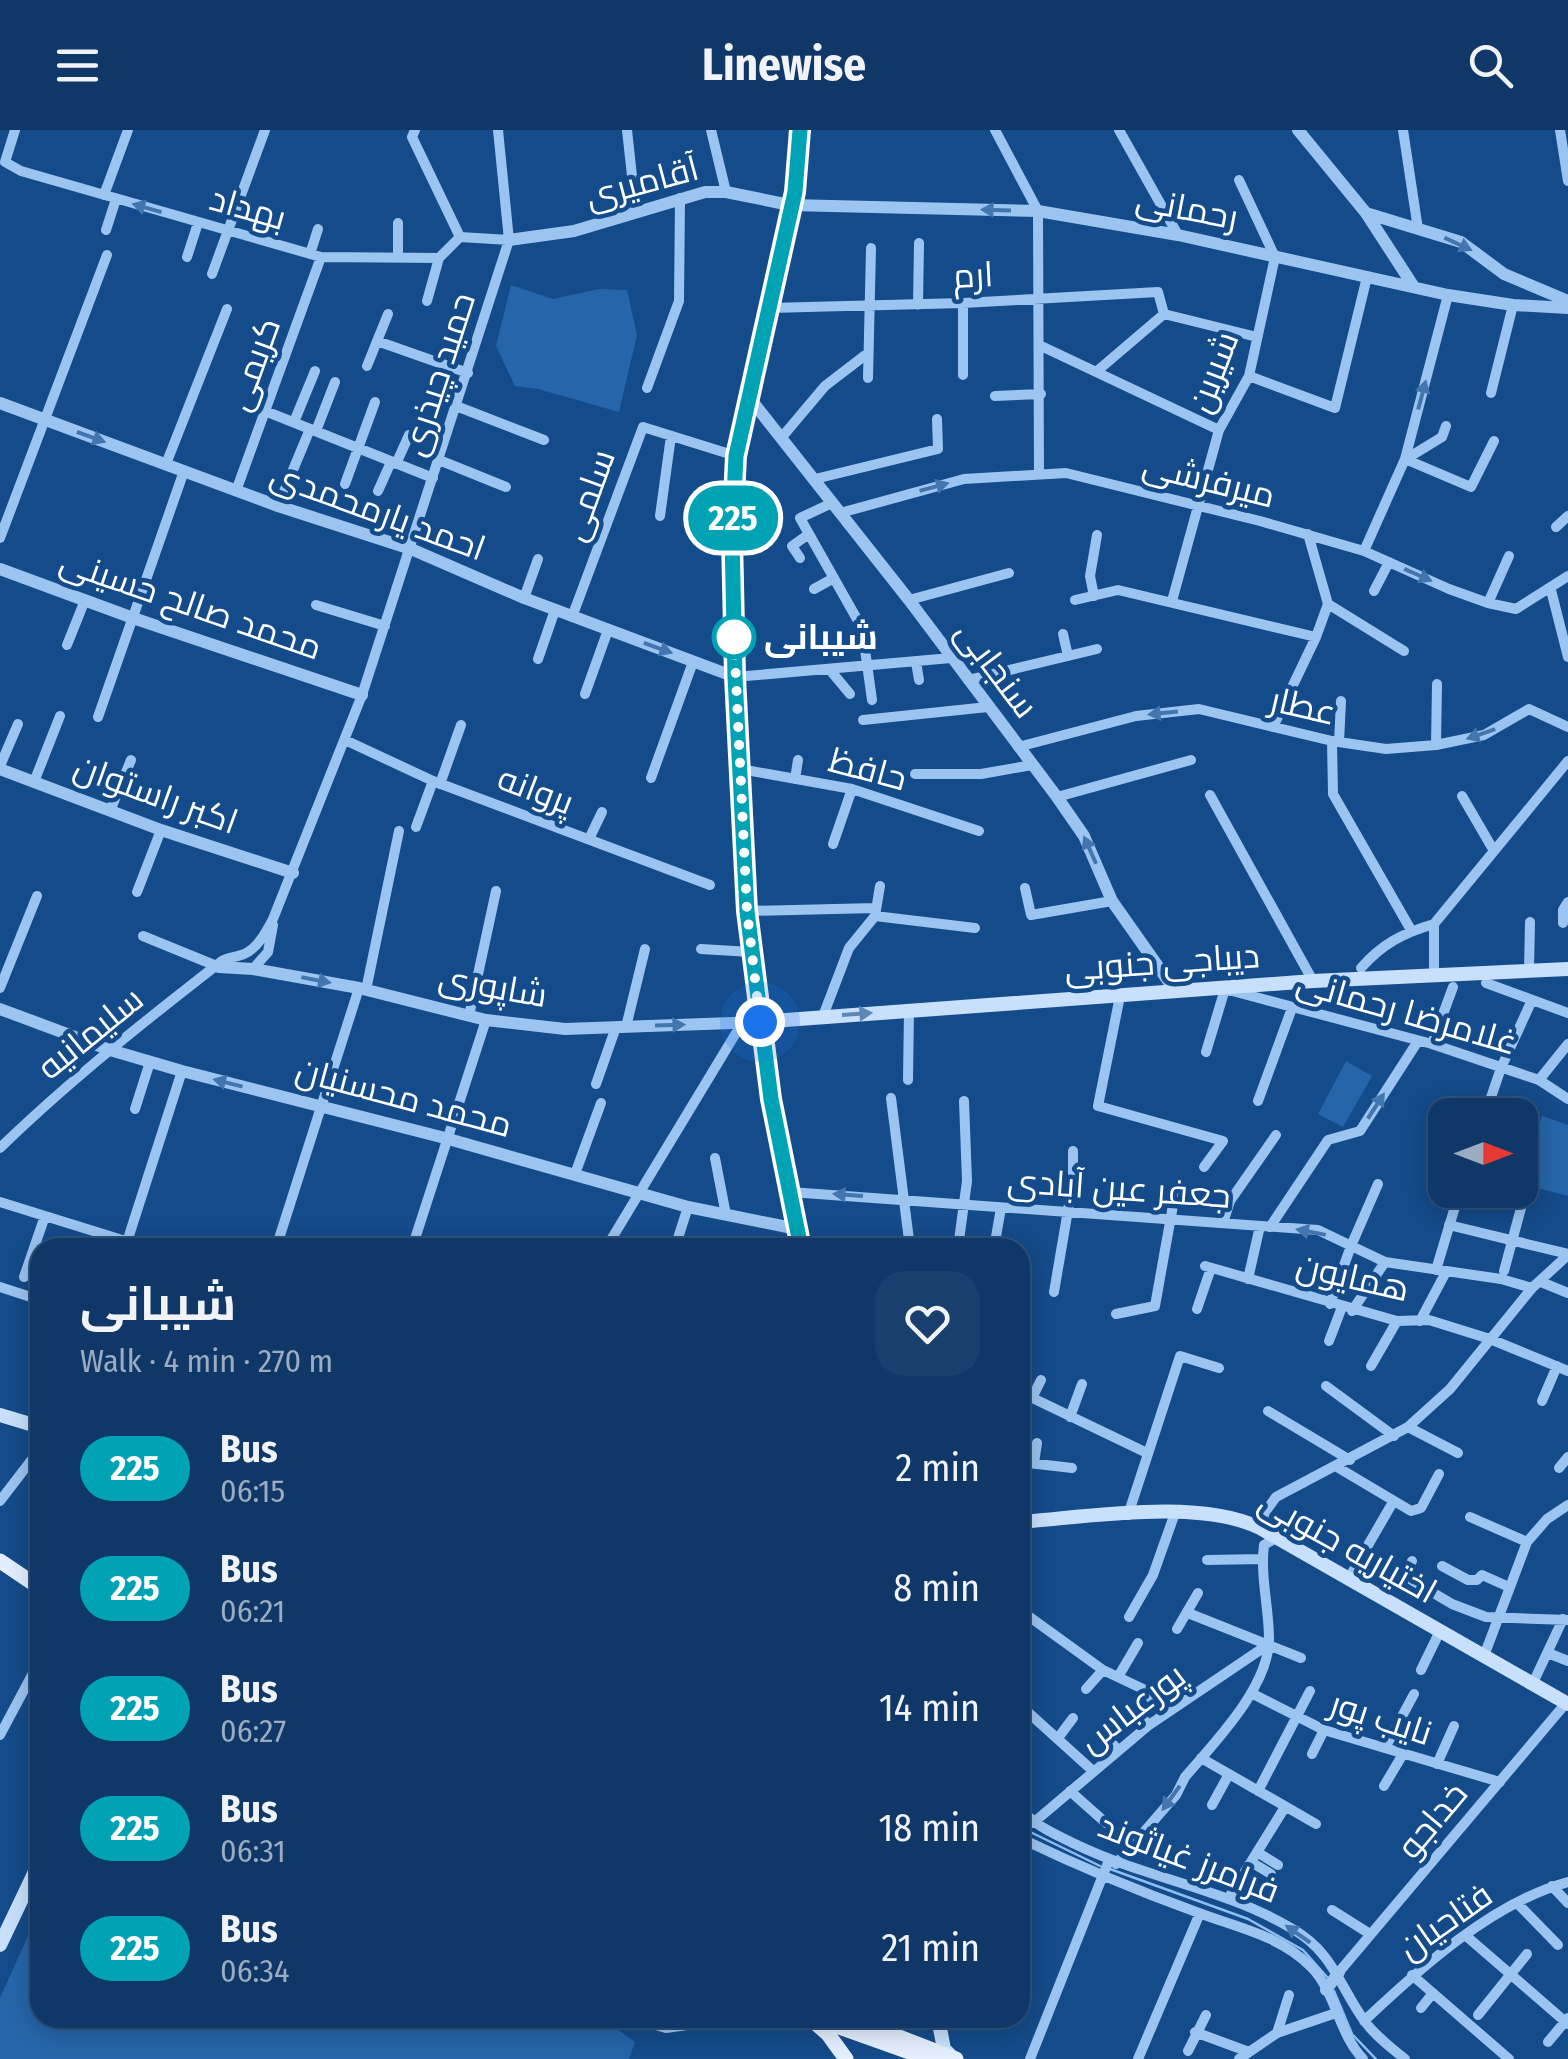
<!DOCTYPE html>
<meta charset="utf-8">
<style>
body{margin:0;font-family:"Fira Sans Condensed",Cairo,sans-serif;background:#183f6e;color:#f1f3f6;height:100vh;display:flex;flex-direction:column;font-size:38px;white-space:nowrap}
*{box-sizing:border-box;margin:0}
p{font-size:32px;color:#9bacc0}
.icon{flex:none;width:55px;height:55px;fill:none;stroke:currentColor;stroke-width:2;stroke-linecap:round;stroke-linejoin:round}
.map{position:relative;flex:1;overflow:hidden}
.details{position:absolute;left:30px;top:1108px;width:1000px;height:790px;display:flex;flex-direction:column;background:#0f3868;border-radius:30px;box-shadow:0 5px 25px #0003,0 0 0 2px #2f527c}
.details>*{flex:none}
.badge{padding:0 20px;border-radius:32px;font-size:35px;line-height:65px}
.needle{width:65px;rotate:90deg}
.buttons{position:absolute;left:1428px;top:968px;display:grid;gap:20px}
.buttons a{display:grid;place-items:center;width:110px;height:110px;border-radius:20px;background:#0f3868;box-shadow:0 5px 25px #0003,0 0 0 2px #2f527c;font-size:50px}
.you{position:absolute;width:50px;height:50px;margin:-25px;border:8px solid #fff;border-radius:50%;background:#1a73e8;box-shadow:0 0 0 15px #1a73e833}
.map>.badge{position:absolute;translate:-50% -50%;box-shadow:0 0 0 5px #fff}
.round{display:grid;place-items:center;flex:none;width:105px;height:105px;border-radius:30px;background:#183f6e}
.summary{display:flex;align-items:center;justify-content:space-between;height:170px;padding:0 50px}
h1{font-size:48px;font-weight:700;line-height:75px}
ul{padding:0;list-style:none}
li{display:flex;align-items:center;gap:30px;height:120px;padding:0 50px}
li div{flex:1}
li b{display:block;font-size:38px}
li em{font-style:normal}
li .badge{min-width:110px;font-weight:700;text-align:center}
header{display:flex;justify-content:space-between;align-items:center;height:130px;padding:0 50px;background:#0f3868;font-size:45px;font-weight:700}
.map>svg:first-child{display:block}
.green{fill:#2665a9}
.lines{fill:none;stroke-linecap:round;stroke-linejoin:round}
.stream{stroke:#8cbff3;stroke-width:2.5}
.minor{stroke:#9bc4f0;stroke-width:10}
.tertiary{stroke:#9bc4f0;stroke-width:12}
.secondary{stroke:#c8e0fb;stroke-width:14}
.primary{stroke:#e3efff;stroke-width:15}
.oneway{fill:#4375ae}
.oneway2{fill:#5c87b7}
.line-casing{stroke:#fff;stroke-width:22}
.line{stroke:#00a3b4;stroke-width:15}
.walk{stroke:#fff;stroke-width:10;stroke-dasharray:0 18}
.stop-dot{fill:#fff;stroke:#00a3b4;stroke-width:5}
.labels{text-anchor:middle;stroke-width:9;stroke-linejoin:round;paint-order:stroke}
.street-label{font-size:35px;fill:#fff;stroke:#144b8a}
.stop-label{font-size:35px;font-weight:bold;fill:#fff;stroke:#144b8a;text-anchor:start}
</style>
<header><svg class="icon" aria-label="menu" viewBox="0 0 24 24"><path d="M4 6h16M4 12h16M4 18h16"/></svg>Linewise<svg class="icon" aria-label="search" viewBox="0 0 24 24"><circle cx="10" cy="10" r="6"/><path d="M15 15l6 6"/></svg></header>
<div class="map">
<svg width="1568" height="1929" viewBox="0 0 1568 1929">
<rect width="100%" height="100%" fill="#144b8a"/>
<path class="green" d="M511,155L553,169L599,159L627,160L637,205L619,282L538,259L515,256L496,216Z
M1346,931L1372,946L1343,997L1318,984Z
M1542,986L1568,995V1066L1522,1054Z
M40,1779V1888H602L635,1912L629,1929H0V1868Z"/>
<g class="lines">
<path class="stream" d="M1020,1697L1100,1736
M1110,1739L1248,1789L1303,1820L1327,1847
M1334,1861L1352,1904L1376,1929"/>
<path class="minor" d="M15,0L5,32L21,41L321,127L439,128L460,107L509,110
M415,0L412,7L460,107
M627,0L636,83
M711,0L726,62
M995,0L1038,81L1039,344
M1119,0L1178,105
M1403,0L1418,99
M1560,0L1568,51
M104,65L128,0
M398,93V128
M106,100L116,69
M310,124L318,99
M187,127L198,93
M212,144L265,0
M427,171L439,128
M963,173V245
M918,175L919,113
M769,178L963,173L1158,162L1164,184
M1164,184L1257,207
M377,211L468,243
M1039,215L1219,300
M367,236L388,184
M1096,242L1164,184
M1249,246L1335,278L1367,147
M868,248L871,118
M647,258L679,171L680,68
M1491,263L1513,175
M995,266L1041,264
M456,276L544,310
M265,281L433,348
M294,292L315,241
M316,301L335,252
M782,307L825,256L868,223
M1405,329L1471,357L1494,311
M1406,329L1442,307L1446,296
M439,330L506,357
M166,334L227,179
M396,334L409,305
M815,349L938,319L937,289
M345,354L375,272
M236,361L321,127
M378,361L391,332
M832,373L800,388L862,498L872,570
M278,376L310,299
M840,383L964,349L1066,343L1260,391L1364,421L1449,459L1488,473L1516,479L1568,446
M660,386L671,306
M1556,397L1568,386
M0,408L107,125
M1364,421L1405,329L1448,165
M800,428L792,416L809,404
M814,459L834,448
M1551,460L1568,527
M1374,461L1389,432
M1094,466L1090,446L1097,405
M524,468L538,429
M909,470L1009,443
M1075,470L1118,460L1316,507
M1172,471L1219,300L1249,246L1275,127L1239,50
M1488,473L1509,426
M1328,474L1404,521
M316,475L385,496
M572,487L643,297L736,326
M1063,504L1068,526
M67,515L85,470
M538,529L555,480
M916,532L919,550
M830,540L850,564
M735,547L951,528
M968,550L1097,519
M585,564L608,500
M98,587L184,341
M863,590L988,577
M1273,597L1316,507L1328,474L1308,404
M345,610L433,651L710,755
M1332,611L1333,664L1411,800
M1339,612L1341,571
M1436,615L1437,554
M1018,617L1136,586L1199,579L1332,611L1386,619L1436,615L1484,605L1529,579L1568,597
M0,636L18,594
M740,639L852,659L979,701
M915,644H981L1032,635
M651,648L693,532
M795,649L798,630
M34,652L60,586
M440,654L461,595
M1210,665L1313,851
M1462,666L1494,721
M1057,667L1191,630
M110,681L131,630
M416,697L433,651
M589,709L602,682
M833,714L852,659
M1025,758L1031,785L1112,771
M137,762L161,700
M747,781L876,778
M875,786L975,798
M1563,793V780L1568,772
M143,806L219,837
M701,819L751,822
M1361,838C1382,814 1403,803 1434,794
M253,839L268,822L273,795
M1529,841L1530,792
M1434,846V794L1568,631
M1486,853L1568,883
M0,858L37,766
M366,860L399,701
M1120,866L1098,976L1223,1011L1204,1037
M469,886L496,761
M823,886L849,818L875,786L880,756
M626,897L645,819
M1432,914L1453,857
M1206,922L1225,859L1432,914L1539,950L1568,969
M908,950L909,880
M1539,950L1568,914
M596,954L616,897
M891,968L910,1118
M1258,971L1292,878
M135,979L150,932
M1485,985L1501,938L1532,870
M0,1018C69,951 146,890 222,831C228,827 238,827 244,824C258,818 266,802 273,789L362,565L509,110L498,0
M715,1028L726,1085
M575,1044L601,973
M790,1062L1318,1100L1385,1132L1501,1149L1532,1158
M0,1072L148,1118
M1223,1093L1230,1071L1276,1005
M1449,1095L1568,1124
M1270,1097L1328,1010L1360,1001L1418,911
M677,1111L688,1077
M125,1118L182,941
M276,1118L359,858
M412,1118L486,890
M606,1118L736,903
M958,1118L967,1051L964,971
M994,1118L1001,1078
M1205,1136L1397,1191L1429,1190L1490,1209L1568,1241
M1436,1140L1460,1060
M1504,1141L1521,1078
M24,1147L45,1086
M1248,1149L1260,1096
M1541,1152L1568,1163
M0,1157L40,1170
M1054,1162L1073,1051V1021
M1330,1174L1351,1116L1378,1054
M1197,1179L1211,1138
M1352,1181L1385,1132
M1116,1184L1155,1176L1175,1064
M1420,1191L1446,1142
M1329,1211L1342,1177
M1371,1236L1397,1191
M1326,1256L1394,1306
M1020,1262L1147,1323
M1032,1268L1041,1250
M1542,1271L1557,1236
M1268,1281L1350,1330
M1070,1287L1082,1254
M1408,1297L1458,1323
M1020,1332L1072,1338
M1034,1333L1037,1313
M1337,1337L1411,1381L1421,1378L1439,1344
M1559,1338L1568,1327
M0,1371L40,1319
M1128,1385L1180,1226L1219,1238
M1470,1387L1527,1412
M1260,1398L1265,1382L1276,1367L1408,1297L1450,1259L1532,1158L1568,1125
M1207,1430L1262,1429
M1383,1433L1452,1474L1486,1487L1568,1490
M1442,1436L1468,1450H1477L1482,1445L1509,1457
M1404,1446L1412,1431
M1349,1448L1393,1372
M1020,1480L1103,1540L1143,1559L1165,1584
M1188,1483L1301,1528
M1129,1487L1153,1445L1175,1383
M1177,1499L1198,1463
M1548,1523L1568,1531
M1484,1526L1527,1412L1547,1389L1568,1375
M1421,1540L1440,1501
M1118,1547L1138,1513
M1533,1553L1563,1489
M1086,1559L1103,1540
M1251,1563L1324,1600L1500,1652
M1020,1564V1567
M1020,1575L1093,1641
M1134,1580L1149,1595
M0,1605L40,1530
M1105,1606L1118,1620
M1058,1608L1073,1588
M1385,1618L1414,1564
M1312,1624L1324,1600
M1201,1628L1316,1694
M1437,1634L1454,1596
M1020,1644L1025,1637
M1384,1656L1403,1624
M1070,1661L1106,1693
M1258,1661L1310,1561
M1212,1675L1229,1644
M1020,1678C1036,1697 1055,1704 1077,1715C1146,1748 1225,1759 1291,1798C1335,1823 1339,1857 1366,1893C1377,1907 1391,1918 1405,1929
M1033,1693L1149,1595L1269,1514
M1020,1708C1078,1736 1138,1761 1199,1783C1236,1797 1281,1806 1310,1836C1336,1861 1338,1903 1363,1929
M1257,1722L1278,1735
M1251,1732L1271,1744
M1116,1734L1176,1665L1185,1647C1215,1612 1269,1557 1269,1509C1269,1478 1260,1446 1264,1415L1276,1408
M1552,1756L1568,1773
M1228,1769L1285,1677
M1518,1774L1558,1815
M1332,1780L1370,1804
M1465,1805L1568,1894
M1339,1842L1566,1573
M1412,1845L1509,1929
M1421,1878L1433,1863
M1478,1885L1527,1824
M631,1888L666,1898L737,1888
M1364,1891C1419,1839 1493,1772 1568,1752
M1195,1902L1249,1922
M1277,1903L1289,1865
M1548,1912L1568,1888
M1188,1921L1206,1885
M1030,1929L1109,1730
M1138,1929L1200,1783
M1239,1929L1277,1903L1336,1883"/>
<path class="tertiary" d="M1298,0L1366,83L1414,157
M1366,83L1461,112L1504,144L1568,171
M509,110L574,101L705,62H726L790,75L1038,81L1178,105L1448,165L1513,175L1568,178
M748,266L909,470L1057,667L1084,706L1112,771L1176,862
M0,273L278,376L411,419L524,468L735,547
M0,439L133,488L362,565
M0,639L161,700L293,743
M219,837L253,839L359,858L486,890L565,899L760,892
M0,879L110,920L182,941L445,1008L688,1077L797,1099
M1326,1860L1339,1842"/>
<path class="secondary" d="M800,0L795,61L736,326L732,407L735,547L747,781L771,969L801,1118
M760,892L1313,851L1568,839
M0,1285L40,1297
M1020,1392C1087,1387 1199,1368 1260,1398L1568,1574
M0,1815L40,1731
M938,1888L944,1919L952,1927"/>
<path class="primary" d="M0,1431L40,1458
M814,1888L929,1929
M850,1888L956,1929
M812,1890L828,1904L846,1929"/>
</g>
<defs><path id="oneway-solid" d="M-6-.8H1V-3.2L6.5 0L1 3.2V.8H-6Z" transform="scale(2.5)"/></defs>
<g class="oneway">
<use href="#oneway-solid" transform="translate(147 78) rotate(-164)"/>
<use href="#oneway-solid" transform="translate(996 80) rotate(-178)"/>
<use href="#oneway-solid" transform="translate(1458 114) rotate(25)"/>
<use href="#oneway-solid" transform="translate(1422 265) rotate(-75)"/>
<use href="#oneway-solid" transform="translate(91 307) rotate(20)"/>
<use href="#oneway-solid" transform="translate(934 357) rotate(-15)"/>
<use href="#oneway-solid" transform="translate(1418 445) rotate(24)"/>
<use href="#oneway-solid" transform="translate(658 518) rotate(20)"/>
<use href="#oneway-solid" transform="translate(1163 583) rotate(174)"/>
<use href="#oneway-solid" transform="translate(1481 604) rotate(161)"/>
<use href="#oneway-solid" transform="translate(1090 720) rotate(-114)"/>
<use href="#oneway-solid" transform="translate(316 850) rotate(11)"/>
<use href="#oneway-solid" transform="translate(670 895) rotate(-2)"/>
<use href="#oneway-solid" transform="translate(228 953) rotate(-166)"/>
<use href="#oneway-solid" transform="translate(1376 976) rotate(-57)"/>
<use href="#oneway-solid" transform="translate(848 1065) rotate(-176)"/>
<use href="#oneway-solid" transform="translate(1311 1102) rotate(-169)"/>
<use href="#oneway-solid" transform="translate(1171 1668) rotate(126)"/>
<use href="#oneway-solid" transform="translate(1298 1804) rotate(-145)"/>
</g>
<use class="oneway2" href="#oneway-solid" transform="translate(857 884) rotate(-4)"/>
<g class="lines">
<defs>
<path id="line" d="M800,0L795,62L736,326L732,407L735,547L747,781L771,969L801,1118"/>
</defs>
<use href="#line" class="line-casing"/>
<use href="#line" class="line"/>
<path class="walk" d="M734,507L747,781L760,892"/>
</g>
<circle class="stop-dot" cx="734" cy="507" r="20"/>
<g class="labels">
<g class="street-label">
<text transform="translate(642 52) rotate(-15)" y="12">آقامیری</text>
<text transform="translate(248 78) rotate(16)" y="12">بهداد</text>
<text transform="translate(1187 78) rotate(11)" y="12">رحمانی</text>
<text transform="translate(973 145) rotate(-3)" y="12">ارم</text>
<text transform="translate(253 234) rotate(-70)" y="12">کریمی</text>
<text transform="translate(1213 242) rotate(-69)" y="12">شیرین</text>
<text transform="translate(438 244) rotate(-72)" y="12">حمید چیذری</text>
<text transform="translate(1209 350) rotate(14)" y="12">میرفرشی</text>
<text transform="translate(588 365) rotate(-70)" y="12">سلمی</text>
<text transform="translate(378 381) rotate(20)" y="12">احمد یارمحمدی</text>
<text transform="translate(191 474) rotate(19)" y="12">محمد صالح حسینی</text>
<text transform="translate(997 539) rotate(53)" y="12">سنجابی</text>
<text transform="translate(1303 576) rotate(13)" y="12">عطار</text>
<text transform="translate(868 639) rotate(15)" y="12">حافظ</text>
<text transform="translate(536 660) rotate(21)" y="12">پروانه</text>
<text transform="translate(156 664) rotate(20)" y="12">اکبر راستوان</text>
<text transform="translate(1162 832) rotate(-4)" y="12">دیباجی جنوبی</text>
<text transform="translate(493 856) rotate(10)" y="12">شاپوری</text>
<text transform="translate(1407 882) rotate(16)" y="12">غلامرضا رحمانی</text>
<text transform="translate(90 903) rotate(-39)" y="12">سلیمانیه</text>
<text transform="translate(404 967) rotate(15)" y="12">محمد محسنیان</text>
<text transform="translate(1119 1058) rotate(4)" y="12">جعفر عین آبادی</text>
<text transform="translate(1353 1147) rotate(13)" y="12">همایون</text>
<text transform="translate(1348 1416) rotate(29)" y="12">اختیاریه جنوبی</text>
<text transform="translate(1132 1578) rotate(-37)" y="12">پورعباس</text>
<text transform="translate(1381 1588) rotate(18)" y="12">نایب پور</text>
<text transform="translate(1432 1690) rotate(-50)" y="12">خداجو</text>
<text transform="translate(1189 1728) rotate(21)" y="12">فرامرز غیاثوند</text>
<text transform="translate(1445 1791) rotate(-35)" y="12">فتاحیان</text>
</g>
<g class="stop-label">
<text x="764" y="519">شیبانی</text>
</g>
</g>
</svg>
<div class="buttons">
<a><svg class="needle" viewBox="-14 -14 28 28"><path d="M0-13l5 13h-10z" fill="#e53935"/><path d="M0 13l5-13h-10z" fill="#9bacc0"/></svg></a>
</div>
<div class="you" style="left:760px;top:892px"></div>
<b class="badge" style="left:733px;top:388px;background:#00a3b4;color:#fff">225</b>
<section class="details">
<div class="summary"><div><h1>شیبانی</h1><p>Walk · 4 min · 270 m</p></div><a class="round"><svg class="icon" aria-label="heart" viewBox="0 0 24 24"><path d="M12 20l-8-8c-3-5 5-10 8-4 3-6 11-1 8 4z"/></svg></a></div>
<ul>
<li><span class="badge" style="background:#00a3b4;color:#fff">225</span><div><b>Bus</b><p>06:15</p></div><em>2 min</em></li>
<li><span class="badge" style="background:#00a3b4;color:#fff">225</span><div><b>Bus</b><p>06:21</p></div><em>8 min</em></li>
<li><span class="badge" style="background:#00a3b4;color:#fff">225</span><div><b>Bus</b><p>06:27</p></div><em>14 min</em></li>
<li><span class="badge" style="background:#00a3b4;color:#fff">225</span><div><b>Bus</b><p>06:31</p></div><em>18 min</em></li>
<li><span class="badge" style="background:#00a3b4;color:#fff">225</span><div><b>Bus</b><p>06:34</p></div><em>21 min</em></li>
</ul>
</section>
</div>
